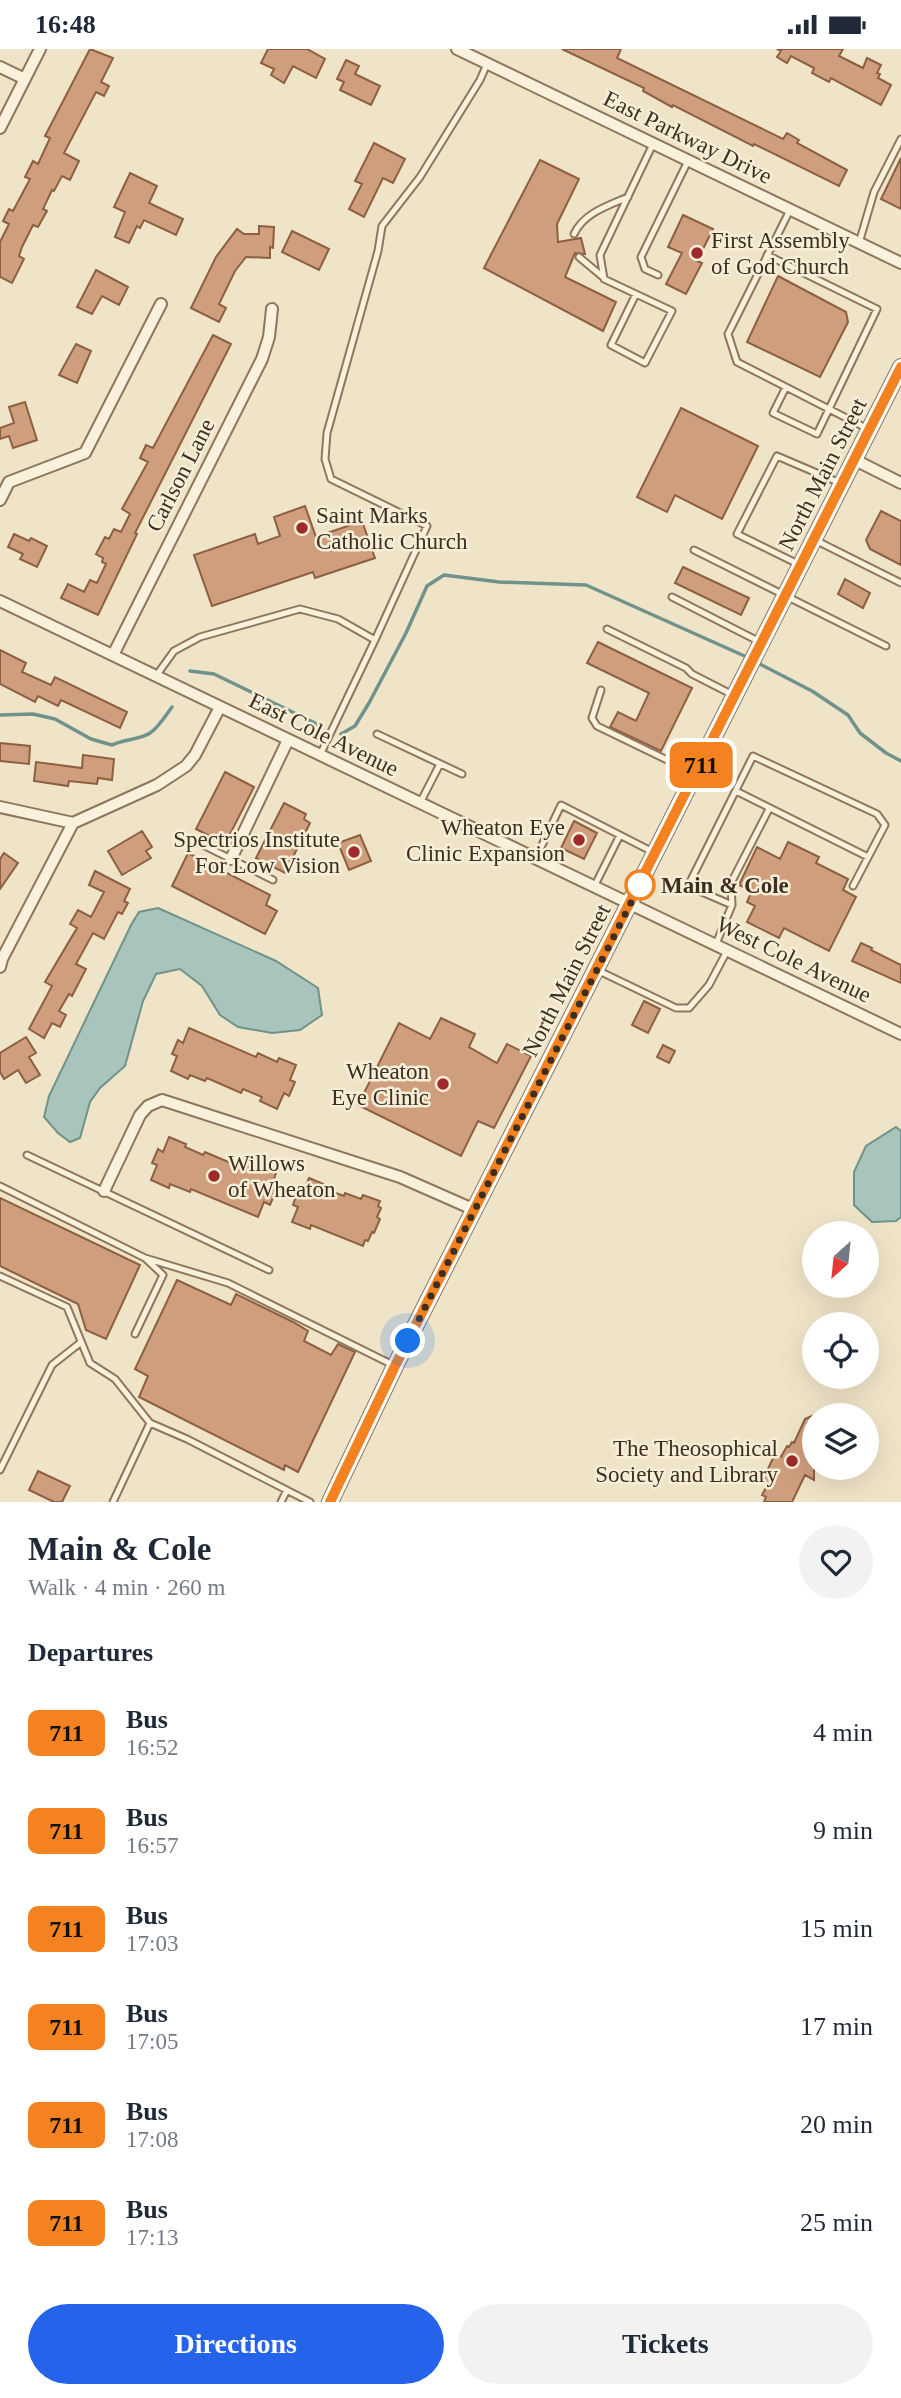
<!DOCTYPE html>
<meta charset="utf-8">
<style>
body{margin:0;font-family:"Times New Roman",serif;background:#f2f2f3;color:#1f2937;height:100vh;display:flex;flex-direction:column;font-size:26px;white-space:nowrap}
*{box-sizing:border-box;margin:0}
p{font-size:23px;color:#747a83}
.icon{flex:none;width:38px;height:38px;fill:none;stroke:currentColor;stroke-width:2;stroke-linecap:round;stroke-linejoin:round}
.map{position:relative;height:1453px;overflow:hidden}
.panel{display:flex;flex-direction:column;background:#fff;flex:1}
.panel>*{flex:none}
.badge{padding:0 14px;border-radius:10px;font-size:24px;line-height:46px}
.needle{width:46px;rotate:207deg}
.controls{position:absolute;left:802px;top:1172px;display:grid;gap:14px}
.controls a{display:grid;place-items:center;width:77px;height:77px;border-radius:50%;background:#fff;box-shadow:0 7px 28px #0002;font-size:35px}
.you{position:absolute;width:35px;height:35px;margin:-18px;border:5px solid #fff;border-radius:50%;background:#1a73e8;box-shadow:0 0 0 10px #1a73e833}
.map>.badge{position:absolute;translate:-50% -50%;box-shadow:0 0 0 4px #fff}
h2{padding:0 28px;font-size:26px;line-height:63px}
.round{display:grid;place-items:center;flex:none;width:74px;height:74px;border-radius:37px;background:#f2f2f3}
.head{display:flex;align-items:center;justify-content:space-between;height:119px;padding:0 28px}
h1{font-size:33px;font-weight:700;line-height:52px}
.action{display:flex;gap:14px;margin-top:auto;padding:14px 28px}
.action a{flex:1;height:80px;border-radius:42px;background:#2563eb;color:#fff;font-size:28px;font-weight:700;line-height:80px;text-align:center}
.action a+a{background:#f2f2f3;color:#1f2937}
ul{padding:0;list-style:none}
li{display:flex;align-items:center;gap:21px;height:98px;padding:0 28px}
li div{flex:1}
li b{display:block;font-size:26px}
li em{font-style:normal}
li .badge{min-width:77px;font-weight:700;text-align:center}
.status{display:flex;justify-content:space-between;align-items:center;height:49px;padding:0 35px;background:#fff;direction:ltr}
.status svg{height:19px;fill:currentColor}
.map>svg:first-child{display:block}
.water{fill:#a9c4bc;stroke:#6f938a;stroke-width:2}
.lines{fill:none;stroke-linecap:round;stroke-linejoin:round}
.stream{stroke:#6f938a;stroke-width:3.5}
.building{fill:#cf9f7d;stroke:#8d5f41;stroke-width:2}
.service-casing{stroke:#8d765c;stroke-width:9}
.minor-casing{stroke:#8d765c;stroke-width:14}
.tertiary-casing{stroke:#8d765c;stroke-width:18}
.service{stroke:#faf1dc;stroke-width:5}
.minor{stroke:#faf1dc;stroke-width:10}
.tertiary{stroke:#faf1dc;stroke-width:14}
.line-casing{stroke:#fff;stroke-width:16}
.line{stroke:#f58220;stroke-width:10}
.walk{stroke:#3d2e20;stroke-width:7;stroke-dasharray:0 12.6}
.poi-dot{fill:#9e2a2b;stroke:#f7eed8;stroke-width:2.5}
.stop-dot{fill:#fff;stroke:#f58220;stroke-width:3.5}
.labels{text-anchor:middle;stroke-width:5;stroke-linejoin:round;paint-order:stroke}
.street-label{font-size:23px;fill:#3d2e20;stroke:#f7eed8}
.poi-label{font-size:23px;fill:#3d2e20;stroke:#f7eed8;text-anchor:end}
.stop-label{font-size:23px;font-weight:bold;fill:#3d2e20;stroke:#f7eed8;text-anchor:start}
</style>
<div class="status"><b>16:48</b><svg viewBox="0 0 49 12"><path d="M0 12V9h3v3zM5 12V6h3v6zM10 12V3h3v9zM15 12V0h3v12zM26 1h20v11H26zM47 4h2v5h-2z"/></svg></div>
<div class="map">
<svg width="901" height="1453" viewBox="0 0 901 1453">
<rect width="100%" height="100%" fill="#f0e4c8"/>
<path class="water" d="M158,859L276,912L318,939L322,966L300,981L272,984L238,978L220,966L202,937L180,920L156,925L143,952L125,1017L100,1039L90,1053L80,1089L70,1093L58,1084L44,1068L49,1047L131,876L139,863Z
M896,1078L901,1082V1168L896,1172L872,1173L854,1156V1123L866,1097Z"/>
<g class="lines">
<path class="stream" d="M756,613L812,642L848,666L860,684L886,704L901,712
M190,622L214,625L317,675
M0,666L33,665L55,670L91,690L112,696C124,690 139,691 150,684C158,679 166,666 172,658
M341,685L355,677L369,654L406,584L427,537L444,526L499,533L586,536L749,609"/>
</g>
<path class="building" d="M90,0L113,9L101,33L109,37L104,47L96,43L64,104L79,112L70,131L62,127L54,142L52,141L43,160L47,162L38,178L33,176L22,198L19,207L24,210L12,234L0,228V193L9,175L3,172L9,160L13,162L30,130L25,128L33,112L38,115L50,89L45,87Z
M268,0H307L325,10L316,29L293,17L284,34L271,26L274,20L261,14Z
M562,0H621L617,9L783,90L787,84L799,91L797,94L847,121L839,137L754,95L753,97L673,56L672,58L643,42L644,39Z
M777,0H843L839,7L863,19L867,9L881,16L877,24L880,25L878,29L891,36L881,56L831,29L829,33L812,24L814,19L791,7L787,14L777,8L781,2Z
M346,11L359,17L355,25L380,37L371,56L340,41L344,33L337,30Z
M374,94L405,110L393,134L383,129L364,168L349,160L362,135L355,132Z
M901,109V160L881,150Z
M540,111L579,130L557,175L558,193L581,189L585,205L575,204L565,228L616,253L603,282L484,219Z
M130,124L157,137L149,154L183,170L176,186L144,171L140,179L137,177L129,194L115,188L125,163L114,158Z
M683,166L713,180L697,212L702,214L686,245L666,235L682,204L668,198Z
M259,177L274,178L273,199L270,198V209L246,208L235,222L219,255L226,259L219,273L191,259L216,208L237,180L244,185H259Z
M292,182L329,200L319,221L282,203Z
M96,221L128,238L119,256L102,247L92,265L77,258Z
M778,227L846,263L848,273L820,328L747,293Z
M213,286L231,295L135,484L137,485L98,566L61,549L68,535L84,543L90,531L97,534L106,515L102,513L103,509L96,505L105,488L109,490L114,480L121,483L130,465L122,460L148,413L140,409L146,396L153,399Z
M76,295L91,302L77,334L59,326Z
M25,353L37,391L13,399L9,387L0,390V379L14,374L9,358Z
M681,359L758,397L722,470L675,446L667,463L637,448Z
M305,457L316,488L362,472L375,509L315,529L313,523L212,557L194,506L255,485L258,495L280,487L274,468Z
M881,462L901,472V516L870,500L866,491Z
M14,485L29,492L31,489L47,497L37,518L20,510L23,505L8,498Z
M683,518L749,549L741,566L675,534Z
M845,530L870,544L863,559L838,545Z
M598,593L692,639L661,702L610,678L618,663L636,672L649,644L587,614Z
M0,601L26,614L22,623L51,636L55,628L127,663L120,679L61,651L58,657L38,647L35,653L0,635Z
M0,694L30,697L29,715L0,712Z
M83,706L114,710L112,731L98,729L97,735L69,732L68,737L34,732L36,713L82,719Z
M225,723L254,738L225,795L196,780Z
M284,754L306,765L304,770L310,774L285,824L256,809Z
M574,772L597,784L584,810L561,799Z
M142,782L152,798L146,802L151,809L122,826L108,802Z
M360,786L371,812L349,821L338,794Z
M788,793L819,808L816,814L848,830L843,841L856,848L829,902L784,879L779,889L747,873L755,857L747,853L752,842L739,836L757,798L780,810Z
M4,804L18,814L0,840V810Z
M188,804L270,846L266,856L277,862L265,885L172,837Z
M95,822L130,840L124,852L128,854L122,865L118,863L104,890L93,884L76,915L86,920L72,947L69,945L59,962L66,966L60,978L52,974L44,989L29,980L52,937L45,933L77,879L70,875L78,861L91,868L104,843L89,836Z
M861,894L872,899L871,901L901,916V934L852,912Z
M644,952L660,960L648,984L632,976Z
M441,969L475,985L469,998L497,1014L507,995L531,1007L494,1079L478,1072L461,1107L358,1056L399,974L430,990Z
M189,979L256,1008L258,1004L277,1013L279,1009L296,1016L290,1031L295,1033L289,1047L284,1044L277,1060L260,1052L262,1048L243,1040L241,1044L207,1029L205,1032L190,1026L188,1030L171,1022L177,1007L172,1005L178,991L183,994Z
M26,988L36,1004L29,1008L40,1026L26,1034L18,1021L4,1030L0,1023V1004Z
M663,996L675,1002L669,1014L657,1008Z
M169,1088L186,1095L185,1098L203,1106L205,1103L240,1118L242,1115L257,1121L259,1117L276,1124L274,1130L277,1131L273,1141L276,1142L270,1156L264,1153L258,1168L191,1140L190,1143L170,1135L169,1139L151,1131L157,1116L152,1114L158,1100L163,1103Z
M309,1129L326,1136L325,1140L344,1147L345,1144L361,1150L363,1146L380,1152L378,1157L381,1159L377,1168L380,1170L374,1184L372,1183L368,1192L365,1191L363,1197L311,1176L310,1180L292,1173L298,1158L293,1156L298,1142L303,1144Z
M0,1149L140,1216L106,1290L86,1281L78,1255L0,1217Z
M177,1231L231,1256L236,1245L293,1273L308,1282L304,1292L331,1306L338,1295L355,1303L298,1423L285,1416L284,1421L139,1348L148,1327L135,1320Z
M814,1366V1431L805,1426L792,1453H764L766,1448L762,1446L768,1435L762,1432L775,1405L781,1408L787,1397L789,1398L792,1393L794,1394L805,1370Z
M38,1422L70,1437L62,1453H54L29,1441Z"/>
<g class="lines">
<defs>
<path id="service" d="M790,161L728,285L737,313L868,380
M574,185C584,164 607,157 628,148
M859,194L874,143L901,90
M767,206L877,260L817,385L773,364L786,338
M579,208L603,228
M658,226L645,220L641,208L688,112
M636,245L611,296L645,314L672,262L604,230L600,206L653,95
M815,491L901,534
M694,501L886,597
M798,515L737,485L777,407L840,434
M672,548L760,593
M607,580L686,619L692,625L733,646
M156,627L174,602L200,588L300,560L338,570L375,591
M601,641L592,669L597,677L694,724
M377,685L462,725
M320,706L375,591L427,477L331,430L325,410L327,384L378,202L382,177L420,128L480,31L487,15
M736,742L868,808
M420,754L440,715
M199,794L273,831
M536,809L561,756L653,803
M594,838L620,786
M732,856L688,837L753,707L877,765L885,776L853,837
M716,895L732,856L731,834L769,760
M599,922L676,959H689L709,936L727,902
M27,1106L269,1221
M0,1137L145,1209L163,1226L135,1285
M145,1209L228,1234L395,1317
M0,1227L67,1258L90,1314L115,1330L150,1374L187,1390L310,1453
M0,1421L52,1316L80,1294
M113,1453L150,1374
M281,1453L287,1441"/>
<path id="minor" d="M457,0L901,214
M0,18L25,30
M0,79L40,0
M855,411L901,434
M0,451L9,433L85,404L161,255
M0,552L901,985
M113,606L262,310L269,288L272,260
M0,758L73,774L157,736L186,717L195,706L220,658
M231,810L288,691
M0,918L2,910L73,774
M104,1142L140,1066L148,1057L162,1051L400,1128L475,1161"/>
<path id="tertiary" d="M330,1453L395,1317L901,318"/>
</defs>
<use href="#service" class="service-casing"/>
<use href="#minor" class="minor-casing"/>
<use href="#tertiary" class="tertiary-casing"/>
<use href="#service" class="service"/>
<use href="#minor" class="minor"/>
<use href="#tertiary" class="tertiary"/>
</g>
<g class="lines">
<defs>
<path id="line" d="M330,1453L395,1317L901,318"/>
</defs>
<use href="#line" class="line-casing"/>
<use href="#line" class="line"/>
<path class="walk" d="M408,1292L640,836"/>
</g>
<g class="poi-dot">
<circle cx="697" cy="204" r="7"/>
<circle cx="302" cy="479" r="7"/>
<circle cx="579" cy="791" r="7"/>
<circle cx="354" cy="803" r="7"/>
<circle cx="443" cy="1035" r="7"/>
<circle cx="214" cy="1127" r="7"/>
<circle cx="792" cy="1412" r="7"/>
</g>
<circle class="stop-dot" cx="640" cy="836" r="14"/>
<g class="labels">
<g class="street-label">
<text transform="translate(688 88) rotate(26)" y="8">East Parkway Drive</text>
<text transform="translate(822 425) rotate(-63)" y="8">North Main Street</text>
<text transform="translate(180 426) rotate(-63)" y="8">Carlson Lane</text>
<text transform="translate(324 685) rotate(26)" y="8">East Cole Avenue</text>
<text transform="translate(794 910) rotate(26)" y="8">West Cole Avenue</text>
<text transform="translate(566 931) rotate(-63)" y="8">North Main Street</text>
</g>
<g class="poi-label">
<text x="711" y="199" text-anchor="start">First Assembly<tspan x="711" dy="26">of God Church</tspan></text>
<text x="316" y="474" text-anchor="start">Saint Marks<tspan x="316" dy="26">Catholic Church</tspan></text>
<text x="565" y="786">Wheaton Eye<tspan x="565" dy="26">Clinic Expansion</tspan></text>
<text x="340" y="798">Spectrios Institute<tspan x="340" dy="26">For Low Vision</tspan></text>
<text x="429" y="1030">Wheaton<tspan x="429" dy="26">Eye Clinic</tspan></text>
<text x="228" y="1122" text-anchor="start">Willows<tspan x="228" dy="26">of Wheaton</tspan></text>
<text x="778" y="1407">The Theosophical<tspan x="778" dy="26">Society and Library</tspan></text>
</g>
<g class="stop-label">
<text x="661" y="844">Main &amp; Cole</text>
</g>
</g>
</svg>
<div class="controls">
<a><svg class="needle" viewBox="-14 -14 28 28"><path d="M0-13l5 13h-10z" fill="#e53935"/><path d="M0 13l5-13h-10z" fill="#747a83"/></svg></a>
<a><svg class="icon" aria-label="locate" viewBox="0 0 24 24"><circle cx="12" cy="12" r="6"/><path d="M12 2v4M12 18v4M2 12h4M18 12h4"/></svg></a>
<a><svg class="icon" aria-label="layers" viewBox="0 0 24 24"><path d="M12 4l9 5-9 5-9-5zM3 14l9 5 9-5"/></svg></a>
</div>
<div class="you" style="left:408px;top:1292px"></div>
<b class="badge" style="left:701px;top:716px;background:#f58220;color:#111">711</b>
</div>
<section class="panel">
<div class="head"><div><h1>Main &amp; Cole</h1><p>Walk · 4 min · 260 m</p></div><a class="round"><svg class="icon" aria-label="heart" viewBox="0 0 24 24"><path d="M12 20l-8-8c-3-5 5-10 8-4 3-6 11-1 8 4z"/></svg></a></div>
<h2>Departures</h2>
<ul>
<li><span class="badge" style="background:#f58220;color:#111">711</span><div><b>Bus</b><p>16:52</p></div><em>4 min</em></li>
<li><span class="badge" style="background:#f58220;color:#111">711</span><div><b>Bus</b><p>16:57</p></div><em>9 min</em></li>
<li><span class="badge" style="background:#f58220;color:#111">711</span><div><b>Bus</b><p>17:03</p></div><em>15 min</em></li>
<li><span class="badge" style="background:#f58220;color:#111">711</span><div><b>Bus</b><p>17:05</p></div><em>17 min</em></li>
<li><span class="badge" style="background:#f58220;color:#111">711</span><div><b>Bus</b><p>17:08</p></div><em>20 min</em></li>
<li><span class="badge" style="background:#f58220;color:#111">711</span><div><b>Bus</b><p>17:13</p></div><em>25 min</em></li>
</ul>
<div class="action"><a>Directions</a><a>Tickets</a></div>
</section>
